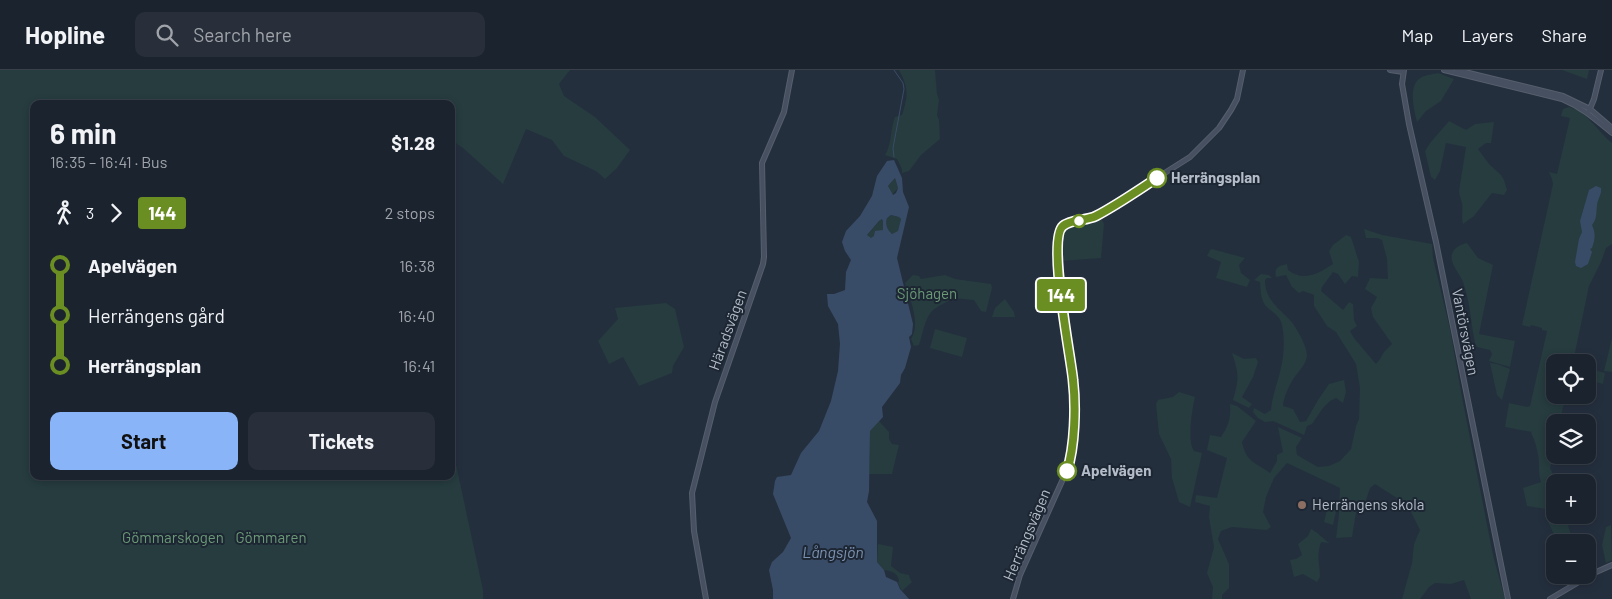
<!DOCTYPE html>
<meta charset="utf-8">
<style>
body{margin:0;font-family:Barlow,sans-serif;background:#282f3a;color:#f1f3f6;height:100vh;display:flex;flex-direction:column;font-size:19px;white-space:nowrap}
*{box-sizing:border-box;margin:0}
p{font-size:16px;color:#a0a4aa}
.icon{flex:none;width:28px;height:28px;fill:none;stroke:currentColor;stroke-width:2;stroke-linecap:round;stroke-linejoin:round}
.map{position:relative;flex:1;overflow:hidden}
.panel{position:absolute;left:30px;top:30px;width:425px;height:380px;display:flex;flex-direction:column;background:#1b232e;border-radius:10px;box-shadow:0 2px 8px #0003,0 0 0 1px #39404a}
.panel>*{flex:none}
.badge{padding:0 10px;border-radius:4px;font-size:18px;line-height:32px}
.fabs{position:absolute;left:1546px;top:284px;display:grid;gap:10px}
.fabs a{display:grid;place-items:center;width:50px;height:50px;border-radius:10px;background:#1b232e;box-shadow:0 2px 8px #0003,0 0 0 1px #39404a;font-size:25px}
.map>.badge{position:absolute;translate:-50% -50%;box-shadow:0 0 0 2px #fff}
.legs{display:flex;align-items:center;gap:8px;height:55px;padding:0 20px;font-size:16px}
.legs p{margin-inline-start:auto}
.headline{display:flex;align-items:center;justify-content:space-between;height:85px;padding:0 20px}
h1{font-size:28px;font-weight:700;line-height:38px}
.cta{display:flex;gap:10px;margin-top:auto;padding:10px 20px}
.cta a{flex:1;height:58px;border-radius:10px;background:#8ab4f8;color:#111;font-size:20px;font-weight:700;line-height:58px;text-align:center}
.cta a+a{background:#282f3a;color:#f1f3f6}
ul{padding:0 20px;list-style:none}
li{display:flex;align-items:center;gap:18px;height:50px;font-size:19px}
li i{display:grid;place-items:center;width:8px;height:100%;margin:0 6px;background:currentColor}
li i::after{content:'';width:12px;height:12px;margin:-6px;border:4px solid;border-radius:50%;background:#1b232e}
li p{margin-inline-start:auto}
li:first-child i{background:linear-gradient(#0000 50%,currentColor 0)}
li:last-child i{background:linear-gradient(currentColor 50%,#0000 0)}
header{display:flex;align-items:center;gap:30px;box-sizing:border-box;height:70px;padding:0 25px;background:#1b232e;border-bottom:1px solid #39404a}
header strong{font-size:24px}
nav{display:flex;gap:28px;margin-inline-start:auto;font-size:18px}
.search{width:350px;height:45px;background:#282f3a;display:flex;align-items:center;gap:12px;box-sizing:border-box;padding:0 18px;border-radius:10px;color:#a0a4aa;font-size:19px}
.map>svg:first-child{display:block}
.green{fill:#263c3f}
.water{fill:#394c67;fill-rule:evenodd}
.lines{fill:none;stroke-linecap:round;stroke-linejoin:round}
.stream{stroke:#394c67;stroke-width:1}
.secondary-casing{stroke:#565f6c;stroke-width:6}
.secondary{stroke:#465061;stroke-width:4}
.line-1-casing{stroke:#fff;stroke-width:11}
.line-1{stroke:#6b8e23;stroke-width:8}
.stop-1-dot{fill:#fff;stroke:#6b8e23;stroke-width:2.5}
.education-dot{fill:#8d6e63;stroke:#1d2633;stroke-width:2}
.labels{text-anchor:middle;stroke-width:4;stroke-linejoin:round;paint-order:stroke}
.stop-label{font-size:15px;font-weight:bold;fill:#b4bcc9;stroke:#1d2633;text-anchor:start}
.park-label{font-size:15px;fill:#6b9a76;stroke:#1d2633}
.street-label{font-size:15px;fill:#b4bcc9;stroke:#1d2633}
.poi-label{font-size:15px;fill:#b4bcc9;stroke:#1d2633;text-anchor:start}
.water-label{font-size:16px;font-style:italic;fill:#7c92b1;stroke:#1d2633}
</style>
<header>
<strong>Hopline</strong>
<div class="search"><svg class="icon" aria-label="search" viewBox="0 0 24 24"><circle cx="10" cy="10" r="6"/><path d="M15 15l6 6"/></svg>Search here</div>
<nav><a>Map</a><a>Layers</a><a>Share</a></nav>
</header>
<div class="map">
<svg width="1612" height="529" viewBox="0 0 1612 529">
<rect width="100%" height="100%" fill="#242f3e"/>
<path class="green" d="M0,0H570L559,14L564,26L595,47L630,80L617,98L605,109L596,101L564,86L552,70L526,59L503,114L463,78L451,70V34H34V406H451V371L483,520V529H0Z
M899,0H935L937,24L939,30L937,45L939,50L940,69L921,85L909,101L902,103V99L897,89L885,85C892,74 890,59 895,47L902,45C908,26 909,18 899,0Z
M1562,0H1589L1587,9Z
M1438,3L1454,9L1441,31L1426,41L1417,52C1414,40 1407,14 1422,7C1426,5 1433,4 1438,3Z
M1569,37C1587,41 1598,62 1612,73V174L1606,178L1601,192L1589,216L1573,292H1555V325H1568L1563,337L1560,352H1555V377L1550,398C1558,411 1555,431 1555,445H1565L1573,472H1558L1545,446L1546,439L1527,436L1523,418L1541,412C1539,406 1539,402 1539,396C1539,385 1536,372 1531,363L1532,362L1505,357L1509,333L1527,337L1530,336L1547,261L1542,260V258L1531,255L1530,257L1522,255L1553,114L1552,109L1549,102L1557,104L1570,48L1561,46L1563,39Z
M1449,51L1466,60L1475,54L1494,52L1491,73H1486L1478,79L1489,94L1501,105L1504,110L1507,120L1504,125L1492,123L1474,146L1463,154C1461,147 1463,140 1462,133C1461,129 1459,125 1459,121L1466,77L1446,73L1440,101L1435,110L1431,107L1425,81L1430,73Z
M895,108L898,118L892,125L888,116Z
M891,145L899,147L901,149L898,162L892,164C887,159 885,155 887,148Z
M1099,148L1102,150L1104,154L1101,188L1061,191C1062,183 1061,175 1062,167C1063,153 1090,156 1099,148Z
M881,149L883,152V160L871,169L867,165Z
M1364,159L1382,165L1432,174L1433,188L1450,259L1462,327L1493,485L1505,529H1471L1464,510L1451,514L1435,513L1429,517L1420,529H1402L1412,493L1414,474L1420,460L1410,440L1403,432L1375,414L1370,418L1365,433L1357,437L1352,467L1336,468L1339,444L1340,418L1287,393L1274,408L1266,427L1263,442L1271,457L1267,460L1232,457L1221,461L1218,469L1229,494V518L1222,525V529H1212L1213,517L1207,503L1214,477L1209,447L1210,436L1195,432L1196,425L1217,428L1227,388L1207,380L1210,365L1221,367C1229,355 1231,347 1230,334L1237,336L1256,351L1242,372C1246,392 1255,392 1270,403L1277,391V385L1283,382L1278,357L1302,368L1296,377L1297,385L1318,397L1329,396L1340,391L1351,379L1356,356L1359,349L1360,318L1356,294L1336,262L1327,256L1314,236V225L1303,221L1299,223L1292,217L1286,205L1276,207C1274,198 1278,196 1287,194L1288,200C1303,212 1318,204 1333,194L1329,181L1333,175L1346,165L1351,167L1359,192L1358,207L1352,206L1345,214L1338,204L1333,202L1322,217L1321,221L1343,240L1349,232L1353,234L1354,250L1357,256L1350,261L1354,268L1376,294L1380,289L1384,282L1392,274L1373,247L1371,238L1377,227L1365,219L1370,208L1388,209L1387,189L1382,170L1377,168H1366Z
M1467,173L1478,188L1493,195L1479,264L1515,271L1510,297L1489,291L1492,284L1490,280L1477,277L1475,273C1471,254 1470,231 1463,212C1460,204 1449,193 1452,184C1454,177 1462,174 1467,173Z
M1212,179L1245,188L1239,195L1241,203L1250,210L1247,217L1216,208L1221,192L1207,186L1210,180Z
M1261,204L1269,205L1272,208H1267L1265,210C1265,228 1276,236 1288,248C1295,254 1307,276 1307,285C1307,293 1299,301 1294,308C1289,316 1284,326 1283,336L1293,339L1300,352L1306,351L1318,330L1329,314L1344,310L1346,322L1343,333L1336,328L1330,331L1323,338L1312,354L1307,356L1304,365L1273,351L1265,352L1258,348L1253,342L1254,338L1265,344L1271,340C1272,327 1277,314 1280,302C1284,287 1285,270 1282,255C1280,245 1271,242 1265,235C1260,228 1261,220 1260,212L1254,210Z
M913,205L919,206L921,209L945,205L955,209L991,214L992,218L986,242L981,241L974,230L953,228C947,232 942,234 936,238C925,244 923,264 919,275L914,276L911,269C921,254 910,229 905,213Z
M1005,229L1014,242L1015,247H992L995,238Z
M666,233L675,239L684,277L673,296L672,303L639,316L623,287L609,294L598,271L618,249L615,238Z
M935,259L967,268L962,287L930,278Z
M1612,268V302L1604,301Z
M1232,283L1244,289L1256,288L1258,292L1253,307L1242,327L1252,334L1249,338L1233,330C1239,309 1239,304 1232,283Z
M1490,293L1497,294L1510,299L1502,330L1497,325Z
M1588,298L1605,303L1603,314L1588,310Z
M1179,322L1195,327C1192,340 1187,370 1194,381L1202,383L1190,437L1179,432L1172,408L1171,389L1159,364L1156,334L1158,330L1173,327Z
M879,351L889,362V369L892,374L899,375L892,404H869L870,360Z
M1328,435L1337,437L1333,455L1324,452Z
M1611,455L1612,490L1606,493L1602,475L1606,457Z
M1311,459L1316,462L1329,473L1321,472C1316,488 1320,492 1320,507L1317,512L1303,504L1294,507L1290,490L1296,489L1302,485L1298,474L1308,466Z
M878,474L893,477L891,496L900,503L909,505L910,509L912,512L902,521L898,513L899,510C897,503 892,501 884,500L877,492Z"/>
<path class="water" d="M894,90L902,108L903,122L909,137L897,188L913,254L912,264L909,267L911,277L905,298L901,305L900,313L882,337L883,347L870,361L869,421L867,432L877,451V492L884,500L886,507L897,512L900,519L909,529H773V520L769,500L772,492L783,482L791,468L773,424L775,411L777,407L791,405L801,383L819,361L831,331L838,301L840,274L838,254L828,236L827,224H834L845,220L846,202L851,190L845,181L842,172L846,161L860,146L872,126L877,106L887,91ZM895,108L898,118L896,123L893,125L888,116ZM891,145L899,147L901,149L898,161L892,164C887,159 885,155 887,148ZM882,149L883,152V160L875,161L874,166L871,168L867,165L879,151Z
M1596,116L1601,118C1602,124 1598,128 1597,135C1596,143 1597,149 1592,155C1596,164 1595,169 1592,178L1590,179L1592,182L1588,194L1581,198L1576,196L1575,192L1579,169L1582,162L1580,151L1589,120Z"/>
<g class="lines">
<path class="stream" d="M894,87L893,78L904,19L903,13L894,0"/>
<defs>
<path id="secondary" d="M1390,0L1403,2
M1404,0L1402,14L1409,54L1436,172L1508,529
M1444,0L1562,29C1583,38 1595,49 1612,63
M1457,0L1563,26L1590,39L1612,58
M1589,41L1594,29L1601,0
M706,529L694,461L692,423L715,332L763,194L764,187L762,93L784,42L792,0
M1013,529L1020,505L1067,400L1073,378V310L1062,241L1058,186L1059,161L1064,155L1095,147L1190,87L1219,58L1231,40L1237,29L1243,0
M1550,529L1594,503L1612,495"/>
</defs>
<use href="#secondary" class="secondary-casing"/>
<use href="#secondary" class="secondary"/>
</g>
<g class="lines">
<defs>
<path id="line-1" d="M1067,401C1075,376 1076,336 1073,310C1071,287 1047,169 1063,156C1071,149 1086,151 1096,146C1117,135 1137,121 1157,108"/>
</defs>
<use href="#line-1" class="line-1-casing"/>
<use href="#line-1" class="line-1"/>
</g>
<g class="stop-1-dot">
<circle cx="1157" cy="108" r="9"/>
<circle cx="1079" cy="151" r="6"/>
<circle cx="1067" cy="401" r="9"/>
</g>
<circle class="education-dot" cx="1302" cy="435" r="5"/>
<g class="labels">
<g class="stop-label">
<text x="1171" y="113">Herrängsplan</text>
<text x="1081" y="406">Apelvägen</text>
</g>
<g class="park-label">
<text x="927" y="229">Sjöhagen</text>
<text x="173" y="473">Gömmarskogen</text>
<text x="271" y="473">Gömmaren</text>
</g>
<g class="street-label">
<text transform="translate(728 260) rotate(-70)" y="5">Häradsvägen</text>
<text transform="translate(1465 262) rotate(79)" y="5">Vantörsvägen</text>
<text transform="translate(1027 465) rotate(-67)" y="5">Herrängsvägen</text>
</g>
<g class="poi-label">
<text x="1312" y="440">Herrängens skola</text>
</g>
<g class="water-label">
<text x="833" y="488">Långsjön</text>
</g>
</g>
</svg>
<div class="fabs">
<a><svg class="icon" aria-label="locate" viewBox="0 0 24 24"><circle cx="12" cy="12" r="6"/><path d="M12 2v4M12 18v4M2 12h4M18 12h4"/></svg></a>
<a><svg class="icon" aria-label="layers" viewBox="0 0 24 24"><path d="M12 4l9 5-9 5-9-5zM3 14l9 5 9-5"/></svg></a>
<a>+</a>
<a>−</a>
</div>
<b class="badge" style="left:1061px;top:225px;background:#6b8e23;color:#fff">144</b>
<section class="panel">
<div class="headline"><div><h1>6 min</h1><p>16:35 – 16:41 · Bus</p></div><b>$1.28</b></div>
<div class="legs"><svg class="icon" aria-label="walk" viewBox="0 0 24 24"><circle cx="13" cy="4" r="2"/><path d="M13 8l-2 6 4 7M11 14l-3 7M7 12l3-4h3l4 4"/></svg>3<svg class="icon" aria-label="forward" viewBox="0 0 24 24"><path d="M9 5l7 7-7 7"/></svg><b class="badge" style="background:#6b8e23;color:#fff">144</b><p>2 stops</p></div>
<ul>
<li><i style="color:#6b8e23"></i><b>Apelvägen</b><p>16:38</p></li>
<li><i style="color:#6b8e23"></i><span>Herrängens gård</span><p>16:40</p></li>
<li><i style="color:#6b8e23"></i><b>Herrängsplan</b><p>16:41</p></li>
</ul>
<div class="cta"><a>Start</a><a>Tickets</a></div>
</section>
</div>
